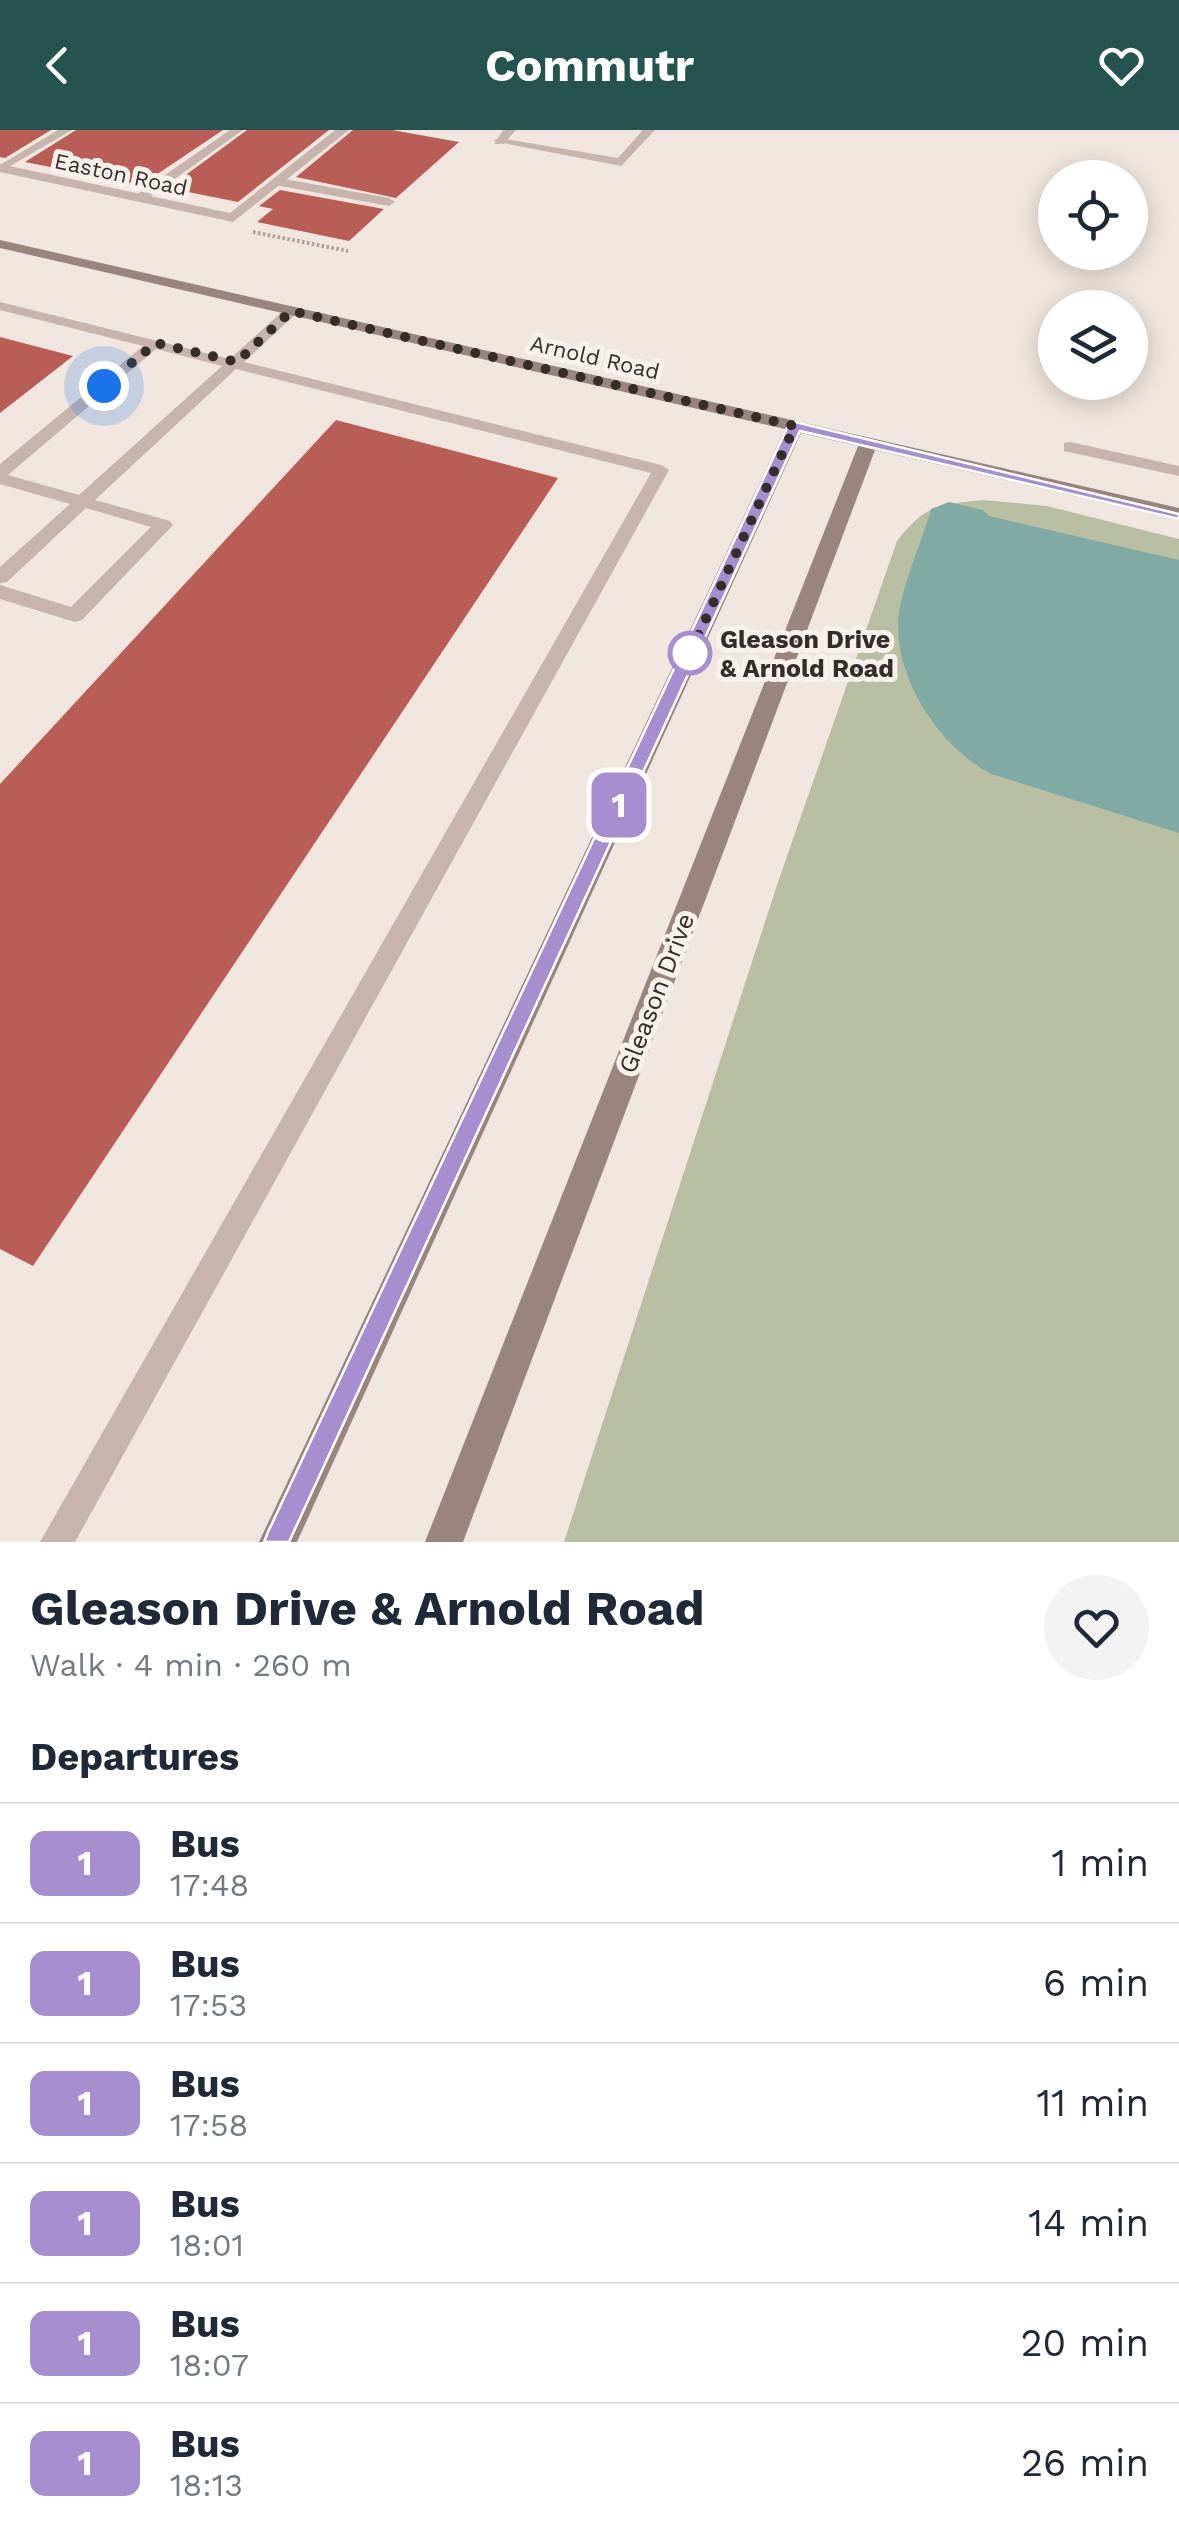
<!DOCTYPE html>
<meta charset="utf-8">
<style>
body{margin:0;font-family:"Work Sans",sans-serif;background:#f2f2f3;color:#1f2937;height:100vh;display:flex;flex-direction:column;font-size:38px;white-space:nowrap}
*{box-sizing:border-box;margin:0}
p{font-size:32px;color:#747a83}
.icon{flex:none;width:55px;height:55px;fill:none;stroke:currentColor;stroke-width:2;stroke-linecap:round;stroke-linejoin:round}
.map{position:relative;height:1412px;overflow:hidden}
.sheet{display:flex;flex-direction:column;background:#fff;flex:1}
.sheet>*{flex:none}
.badge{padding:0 20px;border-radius:15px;font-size:35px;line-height:65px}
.fabs{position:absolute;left:1038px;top:30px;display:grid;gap:20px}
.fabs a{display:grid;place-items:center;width:110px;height:110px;border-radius:50%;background:#fff;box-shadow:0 5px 25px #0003;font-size:50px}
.you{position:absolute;width:50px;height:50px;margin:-25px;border:8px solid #fff;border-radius:50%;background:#1a73e8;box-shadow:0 0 0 15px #1a73e833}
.map>.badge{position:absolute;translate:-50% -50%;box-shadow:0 0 0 5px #fff}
h2{padding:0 30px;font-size:38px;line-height:90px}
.round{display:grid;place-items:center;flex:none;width:105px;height:105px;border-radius:52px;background:#f2f2f3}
.overview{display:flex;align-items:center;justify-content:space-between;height:170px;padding:0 30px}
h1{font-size:48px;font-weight:700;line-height:75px}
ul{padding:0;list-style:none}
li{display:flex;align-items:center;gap:30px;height:120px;padding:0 30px;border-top:2px solid #e0e1e3}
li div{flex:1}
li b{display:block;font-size:38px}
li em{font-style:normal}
li .badge{min-width:110px;font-weight:700;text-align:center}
header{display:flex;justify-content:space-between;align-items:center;height:130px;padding:0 30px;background:#25534f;color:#fff;font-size:45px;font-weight:700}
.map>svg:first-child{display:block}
.green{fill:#b8bea1}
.water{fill:#82aaa5}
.building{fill:#b85e56}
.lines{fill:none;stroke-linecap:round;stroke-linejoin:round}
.path{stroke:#b39f97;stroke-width:4;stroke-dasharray:2.5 2.5;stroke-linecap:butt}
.lane{fill:#c7b4ad;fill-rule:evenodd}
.street{fill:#c7b4ad;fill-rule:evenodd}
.secondary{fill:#9a847e;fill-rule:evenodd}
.line{fill:#a78fcf;stroke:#fff;stroke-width:2.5}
.walk{stroke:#362c2a;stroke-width:10;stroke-dasharray:0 18}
.stop-dot{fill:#fff;stroke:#a78fcf;stroke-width:5}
.labels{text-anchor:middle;stroke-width:10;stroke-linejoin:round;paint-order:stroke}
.far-street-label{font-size:22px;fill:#362c2a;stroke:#f8f0eb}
.stop-label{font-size:25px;font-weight:bold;fill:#362c2a;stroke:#f8f0eb;text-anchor:start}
.street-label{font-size:25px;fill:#362c2a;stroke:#f8f0eb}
</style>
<header><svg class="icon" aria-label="back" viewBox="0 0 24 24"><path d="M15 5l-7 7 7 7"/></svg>Commutr<svg class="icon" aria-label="heart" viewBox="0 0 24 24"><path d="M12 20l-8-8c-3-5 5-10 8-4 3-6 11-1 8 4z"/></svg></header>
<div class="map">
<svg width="1179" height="1412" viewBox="0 0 1179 1412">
<rect width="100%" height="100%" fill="#f0e6df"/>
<path class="green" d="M983,370L1047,376L1179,409V1412H564L777,755L897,411C926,374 938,375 983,370Z"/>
<path class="water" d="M949,372L983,380L989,386L1179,430V703L991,644C940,617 896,552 898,491C900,460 922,411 931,379Z"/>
<path class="building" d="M0,0H51L5,28L0,27Z
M76,0H223L141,55L25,32Z
M247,0H329L238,72L168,58Z
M353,0H392L459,12L396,68L296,47Z
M280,60L384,79L349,111L257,92L273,79L259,76Z
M0,207L73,226L0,283Z
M336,290L558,348L33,1136L0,1119V654Z"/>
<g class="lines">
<path class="path" d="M253,102L348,121"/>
<path class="lane" d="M58,0H72L0,42V35Z
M230,0H243L144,71H136V65Z
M643,0H655L621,36L493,11L499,8L618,28Z
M279,48L389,68L395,72L389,76L275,55V49Z
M0,172L230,229L286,178H296V184L244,232L661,335L669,340L75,1412H40L651,343L236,239L95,370L170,391L173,395L82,490L75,492L0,469V455L71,477L151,397L86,378L7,452L0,453V437L70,374L0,354V334L143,216L0,180ZM156,219L222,236L79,365L8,345Z
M1070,312L1179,336V346L1064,321V313Z"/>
<path class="street" d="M335,0H349L233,92L0,42V34L230,83Z
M503,0H516L504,14H494Z"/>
<path class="secondary" d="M0,110L1179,378V390L875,320L463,1412H425L858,316L801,303L297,1412H259L785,299L0,118Z"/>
</g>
<path class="line" d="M795,292L1179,384V389L800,301L289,1412H264L268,1402L788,296Z"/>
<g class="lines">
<path class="walk" d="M104,256L156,213L237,232L291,181L795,296L690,523"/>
</g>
<circle class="stop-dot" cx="690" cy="523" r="20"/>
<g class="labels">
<g class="far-street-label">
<text transform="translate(121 44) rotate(12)" y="8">Easton Road</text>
<text transform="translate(595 227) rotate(13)" y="8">Arnold Road</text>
</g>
<g class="stop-label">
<text x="720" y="518">Gleason Drive<tspan x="720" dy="29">&amp; Arnold Road</tspan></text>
</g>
<g class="street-label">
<text transform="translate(656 863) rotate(-69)" y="9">Gleason Drive</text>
</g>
</g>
</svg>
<div class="fabs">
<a><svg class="icon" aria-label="locate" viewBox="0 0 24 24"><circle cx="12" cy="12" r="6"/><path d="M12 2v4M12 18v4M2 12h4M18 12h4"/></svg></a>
<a><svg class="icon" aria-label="layers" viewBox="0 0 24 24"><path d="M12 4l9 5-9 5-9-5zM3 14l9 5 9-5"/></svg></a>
</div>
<div class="you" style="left:104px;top:256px"></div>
<b class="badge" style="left:619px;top:675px;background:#a78fcf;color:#fff">1</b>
</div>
<section class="sheet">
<div class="overview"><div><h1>Gleason Drive &amp; Arnold Road</h1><p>Walk · 4 min · 260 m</p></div><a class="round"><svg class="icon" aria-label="heart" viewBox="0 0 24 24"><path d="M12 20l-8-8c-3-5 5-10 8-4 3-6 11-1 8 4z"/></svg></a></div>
<h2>Departures</h2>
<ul>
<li><span class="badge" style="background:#a78fcf;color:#fff">1</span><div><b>Bus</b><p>17:48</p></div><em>1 min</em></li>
<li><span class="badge" style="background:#a78fcf;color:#fff">1</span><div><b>Bus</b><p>17:53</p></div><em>6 min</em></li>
<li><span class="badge" style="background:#a78fcf;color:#fff">1</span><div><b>Bus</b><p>17:58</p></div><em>11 min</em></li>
<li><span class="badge" style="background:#a78fcf;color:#fff">1</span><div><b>Bus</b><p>18:01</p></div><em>14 min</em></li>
<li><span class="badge" style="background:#a78fcf;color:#fff">1</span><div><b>Bus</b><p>18:07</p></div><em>20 min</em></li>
<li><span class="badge" style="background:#a78fcf;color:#fff">1</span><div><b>Bus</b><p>18:13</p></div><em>26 min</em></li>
</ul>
</section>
